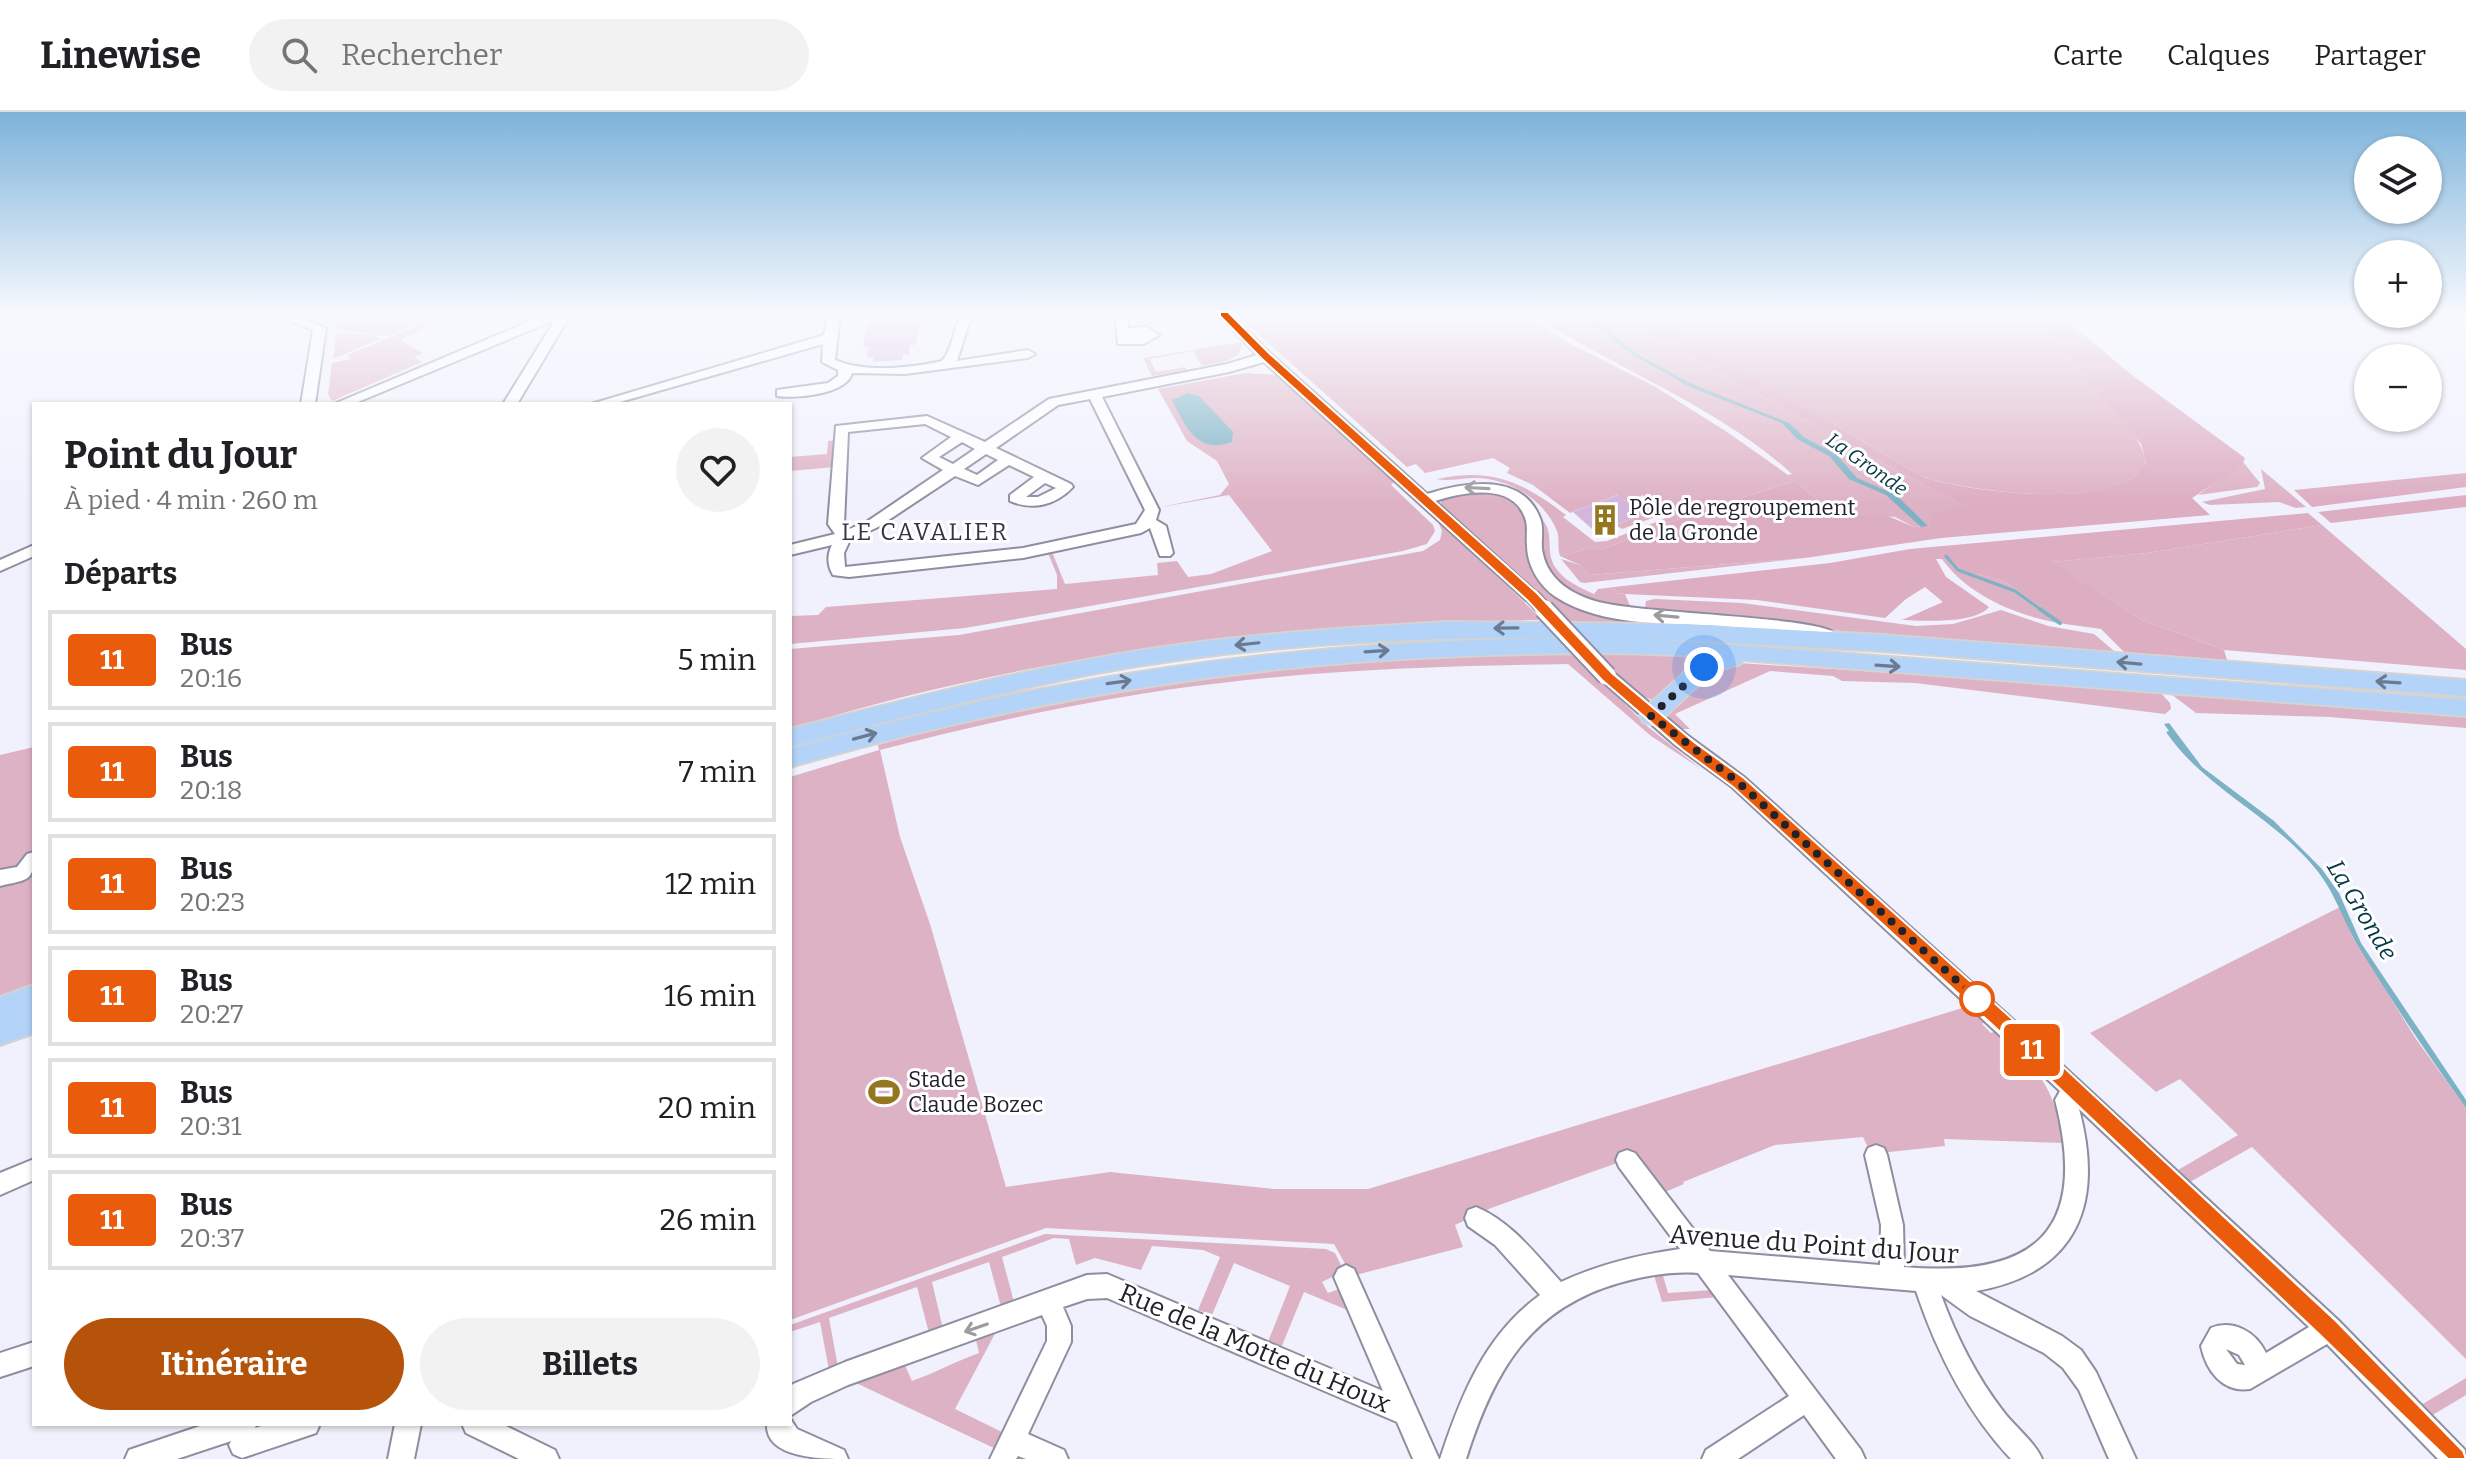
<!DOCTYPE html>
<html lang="fr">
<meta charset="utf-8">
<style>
body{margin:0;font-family:Bitter,serif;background:#f2f2f2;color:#202124;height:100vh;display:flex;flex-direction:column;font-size:30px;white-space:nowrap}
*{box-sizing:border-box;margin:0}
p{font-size:26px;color:#757577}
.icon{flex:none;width:44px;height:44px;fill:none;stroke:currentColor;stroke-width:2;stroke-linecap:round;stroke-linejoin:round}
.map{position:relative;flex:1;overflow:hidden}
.panel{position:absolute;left:32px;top:290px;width:760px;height:1024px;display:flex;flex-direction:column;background:#fff;border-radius:0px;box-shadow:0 2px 6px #0004}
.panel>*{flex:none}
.badge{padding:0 16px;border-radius:6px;font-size:28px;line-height:52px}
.tools{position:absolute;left:2354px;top:24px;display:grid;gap:16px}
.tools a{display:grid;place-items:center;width:88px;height:88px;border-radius:50%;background:#fff;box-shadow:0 2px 6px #0004;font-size:40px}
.you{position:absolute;width:40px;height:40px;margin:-20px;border:6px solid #fff;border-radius:50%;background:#1a73e8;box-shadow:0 0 0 12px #1a73e833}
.map>.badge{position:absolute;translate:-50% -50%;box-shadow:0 0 0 4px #fff}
h2{padding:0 32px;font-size:30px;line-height:72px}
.round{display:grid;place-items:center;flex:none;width:84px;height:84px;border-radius:42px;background:#f2f2f2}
.overview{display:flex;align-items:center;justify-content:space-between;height:136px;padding:0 32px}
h1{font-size:38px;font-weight:700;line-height:60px}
.primary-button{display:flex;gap:16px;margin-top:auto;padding:16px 32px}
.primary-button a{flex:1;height:92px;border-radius:48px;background:#b45309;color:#fff;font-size:32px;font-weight:700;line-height:92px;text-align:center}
.primary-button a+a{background:#f2f2f2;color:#202124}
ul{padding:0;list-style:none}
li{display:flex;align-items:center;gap:24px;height:100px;margin:0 16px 12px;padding:0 16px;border:4px solid #e0e0e0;border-radius:0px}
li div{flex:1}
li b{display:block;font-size:30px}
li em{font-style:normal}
li .badge{min-width:88px;font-weight:700;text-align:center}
header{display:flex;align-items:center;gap:48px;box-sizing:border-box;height:112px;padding:0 40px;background:#fff;border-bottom:2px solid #e0e0e0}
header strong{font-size:38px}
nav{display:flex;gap:44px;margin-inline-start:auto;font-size:28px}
.search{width:560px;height:72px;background:#f2f2f2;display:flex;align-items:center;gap:20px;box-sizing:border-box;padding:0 28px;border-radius:44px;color:#757577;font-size:30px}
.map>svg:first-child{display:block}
.green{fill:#deb2c5}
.forest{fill:#ddadc2}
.water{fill:#7cb2c4}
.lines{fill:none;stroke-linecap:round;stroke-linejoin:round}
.stream-far1{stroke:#7cb2c4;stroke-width:3}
.stream{stroke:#7cb2c4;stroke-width:4}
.building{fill:#d3b6dc}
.minor-casing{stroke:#8e8ea0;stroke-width:4}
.major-casing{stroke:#d3d3d4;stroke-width:4}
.minor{fill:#fff;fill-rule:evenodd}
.major{fill:#b3d3f8;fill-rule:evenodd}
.minor-bridge-far1-casing{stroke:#8e8ea0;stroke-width:17;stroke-linecap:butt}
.minor-bridge-casing{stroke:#8e8ea0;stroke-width:22;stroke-linecap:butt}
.minor-bridge-far1{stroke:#fff;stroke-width:14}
.minor-bridge{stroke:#fff;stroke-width:18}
.oneway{stroke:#9c9c9f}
.oneway2{stroke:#6a7a90}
.line{fill:#ea5b0c;stroke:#fff;stroke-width:2}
.walk{stroke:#222229;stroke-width:8;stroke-dasharray:0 14.4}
.stop-dot{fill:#fff;stroke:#ea5b0c;stroke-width:4}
.labels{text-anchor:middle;stroke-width:6;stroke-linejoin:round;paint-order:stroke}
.far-water-label{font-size:20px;font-style:italic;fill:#043845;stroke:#fff}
.poi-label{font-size:22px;fill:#222229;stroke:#fff;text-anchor:start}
.neighbourhood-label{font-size:24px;letter-spacing:2px;fill:#343443;stroke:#fff}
.water-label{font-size:24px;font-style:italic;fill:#043845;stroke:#fff}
.near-street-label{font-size:26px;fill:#222229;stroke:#fff}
</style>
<header>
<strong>Linewise</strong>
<div class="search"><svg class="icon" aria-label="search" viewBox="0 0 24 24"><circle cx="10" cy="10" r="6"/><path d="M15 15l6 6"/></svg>Rechercher</div>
<nav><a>Carte</a><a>Calques</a><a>Partager</a></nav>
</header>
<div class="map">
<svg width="2466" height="1347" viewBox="0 0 2466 1347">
<rect width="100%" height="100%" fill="#f0f1fd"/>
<path class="green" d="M321,202H438L387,224L336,218L338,208Z
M444,202H453L400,228L423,241L414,245L422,250L332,289L328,282L332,251L350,247L348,243Z
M1236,202H1522L1567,230L1654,274L1727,320L1788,363L1792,362C1719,295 1614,256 1531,202H1612L1905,363L1969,394L1929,414L1914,415L1895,405L1832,400L1795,369L1686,404L1601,438H1584L1560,444C1557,436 1560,427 1557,419C1544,387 1508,366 1475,366C1462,366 1448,370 1437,367C1493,355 1522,370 1566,403L1563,405L1595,430L1607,429L1674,403L1661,398L1642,383L1640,385L1658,404L1622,417L1616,413L1641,403L1634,397L1640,394L1632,387L1625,389L1617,383L1570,401L1533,373L1507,361L1510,356L1493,346L1425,361L1416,352L1407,355Z
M1647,202H2035C2066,239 2135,305 2146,349C2143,354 2139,361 2135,364C2098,396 1967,379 1923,365Z
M345,221L375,223L380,227L333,247L336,222Z
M1243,230L1239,242L1227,249L1202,254L1193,239L1150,247L1156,260L1185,255L1187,258L1152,264L1143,246Z
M1245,261L1279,263L1396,368L1391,373L1433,413L1435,419L1427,432L1403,439L965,516L790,532V504L818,503L826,495L1057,477V463L1048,441L1052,440L1065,472L1158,463L1157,451L1177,449L1188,465L1211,462L1272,439L1229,383L1156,396L1220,383L1229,372L1217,349L1187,329L1158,277Z
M836,328L835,355L790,359V345L827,342L828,329Z
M2243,350L2260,371L2257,375L2198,383Z
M2261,357L2306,395L2296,396L2279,390L2210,393L2202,390L2265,377Z
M1458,379C1487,380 1522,381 1526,417C1528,429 1526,442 1531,454C1537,466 1550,476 1560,486L1739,514L1741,517L1564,509L1441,393V388Z
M1540,404C1551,418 1549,424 1550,440C1552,463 1576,474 1594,482L1598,477L1614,475L1618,481L1625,482L1631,496C1598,492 1563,486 1545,454C1538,442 1539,419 1537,405Z
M1437,407L1543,508C1290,511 1032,541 790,617V537L959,523L1423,439L1440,428L1442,419Z
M2322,413L2466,537V558L2224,538L2142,508L2051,450L2147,441Z
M1805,446L1584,471L1580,470L1561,447L1580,453L1589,463Z
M1942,447H1953L1979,462L2004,469L2065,512C2020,505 1969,485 1942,447Z
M1655,487L1742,491L1916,514L1953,512L2001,498L2048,514L2094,522L2120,544L1948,531L1645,497L1646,489Z
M1571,538L1647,614L1701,657L1651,624L1568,552C1452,554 1336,557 1221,571C1106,584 992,609 880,638L900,725L930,812L1006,1075L1110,1060L1274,1077H1368L1969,894L1986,909L1982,912L1991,921L1996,919C2039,959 2053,971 2063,1031L1944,1027L1945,1034L1871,1042L1863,1025L1775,1033L1683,1070L1684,1072L1658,1083L1631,1046L1491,1096L1455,1113L1463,1135L1352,1164L1334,1132L1046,1116L790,1208V665L879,638L878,633L1042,588L1279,552Z
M1633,540L1718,543L1655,589L1642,584L1595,541Z
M1739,551L2158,578L2170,591L2171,597L2165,602L1915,571L1842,569L1833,564L1770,559L1675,602L1690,617H1679L1667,603V596L1702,562Z
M2167,579L2466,602V616L2329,605L2196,601Z
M34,635V873L0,885V643Z
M2340,795L2353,826L2416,927L2466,996V1247L2252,1035L2190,1070L2178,1058L2238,1023L2180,967L2156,980L2090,921Z
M1045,1122L1326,1137L1335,1141L1344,1159L1322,1170L1328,1181L1342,1176L1352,1200L1304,1180L1281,1236L1268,1230L1290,1174L1234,1151L1212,1203L1198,1198L1220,1145L1203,1138L1152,1134L1141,1158L1095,1146L1076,1153L1069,1127L1054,1126L1002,1145L1014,1190L1001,1195L989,1150L932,1170L943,1217L929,1221L917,1175L829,1206L838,1255L829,1258L820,1210L790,1220V1213Z
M1653,1160H1662L1668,1181L1712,1178L1718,1185L1662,1190Z
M998,1216L955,1297L1004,1321L996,1337L854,1270L904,1251L912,1269C935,1261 956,1249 979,1241L975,1224Z
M2466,1266V1283L2431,1304L2421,1293Z"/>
<path class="forest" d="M1612,202H1647L1923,365C1968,380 2097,395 2135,364C2139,361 2142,354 2146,350L2141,332L2035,202H2059L2128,260L2245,346L2242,353L2192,386L2210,403L1941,426L1805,446L1589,463L1580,453L1560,444L1584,438H1601L1686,404L1795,369L1832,400L1888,404L1914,415L1929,414L1931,402L1968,394L1905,363Z
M2466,361V375L2312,395L2294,378Z
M2466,383V395L2331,411L2318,400Z
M2308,401L2322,413L2147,441L2052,450L2142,508L2224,538L2228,551L2128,544L2101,517L2065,512L2004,469L1961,457L1953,447H1936L1946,465L1989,495C1975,512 1923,509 1902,508L1943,490L1925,475L1906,487L1885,506L1757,488L1625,482L1618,481L1614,475L1830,451L1910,437Z"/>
<path class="water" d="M1580,202L1590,204L1637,242L1692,272L1789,311L1805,326L1837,343L1857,366L1896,383L1928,414L1921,415L1886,383L1849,367L1829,344L1797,327L1782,311L1688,274L1630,241Z
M1188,281L1199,284L1233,320L1232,330C1197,343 1186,315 1172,288Z
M2169,611L2202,655L2274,709L2321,756L2339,781L2361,831L2466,988V996C2428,943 2392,890 2358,834C2342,807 2335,779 2314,755C2271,703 2204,676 2166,620L2169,619L2164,612Z"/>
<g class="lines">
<path class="stream-far1" d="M1946,444L1958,458L2015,479L2043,499"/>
<path class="stream" d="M2040,497L2060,511"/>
</g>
<path class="building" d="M869,202L920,205L916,233H910L909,243H903L902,248L873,250V245H867L869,235H863Z
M1618,383L1625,389L1632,387L1641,394L1634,397L1641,403L1608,416L1613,420L1601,425L1573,400Z"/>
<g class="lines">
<defs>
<path id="minor" d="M273,202H292L326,216L315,292H301L313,218Z
M547,202H571L517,292H503L555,208L353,292H334Z
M828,202H840L835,248C866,261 910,256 942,249C954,235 952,217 962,202H975L968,214L957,249L1028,238L1035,242L1028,246L905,262L852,261C847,282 796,287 777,284V278L828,271L838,264V258L822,250L823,232L613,292H591L824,223Z
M1115,202H1127L1128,216L1147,215L1159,223L1144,232H1118Z
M1218,202H1231L1271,242L1427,382C1465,370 1522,360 1540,406C1544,416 1541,427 1542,437C1546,466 1569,481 1595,489C1635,502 1820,504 1836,522L1828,528C1794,523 1759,518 1724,514C1670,510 1604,516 1556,485C1539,474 1527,453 1527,433C1526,425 1528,417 1526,409C1515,369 1463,380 1435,389L1540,484L1532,489L1526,488L1264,250L1229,260L1102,285L1159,398L1156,408L1166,414L1173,441L1170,444H1160L1150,416L1141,421L1023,446L849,465L833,463C827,453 827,443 832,433L790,443V433L835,422L828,412L836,314L927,304L985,330L1049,287L1227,252L1257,243ZM1090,287L1145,398L1136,412L1023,436L845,455L844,441L850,428L878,415L955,364L978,373L1009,353L1034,365L1010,383V389C1033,399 1056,393 1073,375L1071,372L996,336L1058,293ZM925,312L951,325L922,346L943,358L868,409L847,418L844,412L848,320ZM962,330L975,337L953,352L939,345ZM986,342L998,348L977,363L964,357ZM1045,371L1056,376L1038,385H1026Z
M34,433V444L0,459V448Z
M1607,558L1613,560L1687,623L1744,665L2010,905L2338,1208L2465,1338L2466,1347H2438L2327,1232L2250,1277C2222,1281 2206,1258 2201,1234L2211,1216C2233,1207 2256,1220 2266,1241L2309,1215L2079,997C2104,1090 2079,1161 1976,1179L2062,1224L2081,1238L2096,1260L2136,1347H2109L2079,1278L2063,1256L2044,1241L1970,1204L1941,1183C1956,1224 1976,1264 2003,1299C2015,1315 2034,1329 2042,1347H2011C1966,1299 1937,1241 1916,1179L1728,1163L1861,1338L1865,1347H1836L1804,1303L1738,1347H1702L1706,1338L1789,1284L1698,1161C1671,1159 1644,1164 1619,1171C1528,1197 1493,1262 1466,1347H1440C1461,1283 1485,1223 1540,1183L1495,1133L1468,1114L1465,1106L1468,1098L1476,1095C1511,1109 1536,1143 1561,1170C1600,1152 1637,1143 1680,1137L1619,1055L1616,1048L1619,1041L1627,1038L1635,1041L1710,1139L1880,1153L1881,1113L1865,1043L1868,1036L1876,1033L1884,1036L1887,1043L1903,1113L1904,1155C2033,1166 2090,1122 2055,988L2060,979L1732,675L1675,633L1601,568L1599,564ZM2226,1237L2239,1243L2245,1253L2237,1252Z
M34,740C34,771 28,767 0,774V758L17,755L27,742Z
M34,1047V1068L0,1083V1061Z
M1346,1153L1354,1157L1439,1347H1413L1397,1310L1107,1186L1087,1187L1063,1195L1071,1214V1230L1028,1322L1064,1338L1068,1347H1026L1018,1344L1016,1347H990L1047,1229V1214L1042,1203L848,1273L811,1290L790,1304V1275L793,1272L845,1250L1087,1163L1107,1162L1383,1279L1334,1165L1338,1157Z
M34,1230V1254L0,1265V1241Z
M790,1306L797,1317L844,1338L848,1347C824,1347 765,1347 767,1312H790Z
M206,1312H257L255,1316L268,1312H320L316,1321L242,1346L233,1342L229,1333L231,1329L177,1347H125L129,1338Z
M395,1312H421L414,1347H388Z
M462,1312H502L555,1338L559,1347H519L466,1321Z"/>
<path id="major" d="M1447,510L1683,512L1882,523L2466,568V584L1882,539L1638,526L2466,588V604L1742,548L1740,552L1712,560L1659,610L1651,612L1643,610L1640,604L1643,598L1696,550L1710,545C1628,539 1545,541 1463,544C1233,552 1010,591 790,655V637C1058,561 1309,527 1587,526C1424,524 1259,531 1097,561C994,581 892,608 790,635V617C892,591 994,565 1097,546C1212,524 1330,517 1447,510Z
M34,873V897L0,909V885Z
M34,897V921L0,933V909Z"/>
</defs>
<use href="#minor" class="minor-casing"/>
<use href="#major" class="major-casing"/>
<use href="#minor" class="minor"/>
<use href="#major" class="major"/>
<defs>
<path id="minor-bridge-far1" d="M1532,484L1546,499"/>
<path id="minor-bridge" d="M1544,497L1607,564"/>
</defs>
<use href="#minor-bridge-far1" class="minor-bridge-far1-casing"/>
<use href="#minor-bridge" class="minor-bridge-casing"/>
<use href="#minor-bridge-far1" class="minor-bridge-far1"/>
<use href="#minor-bridge" class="minor-bridge"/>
</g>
<defs><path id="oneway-shaft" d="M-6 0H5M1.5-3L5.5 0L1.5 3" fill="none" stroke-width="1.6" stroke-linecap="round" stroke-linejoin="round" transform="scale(2)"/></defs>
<g class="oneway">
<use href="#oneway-shaft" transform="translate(1477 376) rotate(-177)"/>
<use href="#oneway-shaft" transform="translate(1666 504) rotate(-175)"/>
<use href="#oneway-shaft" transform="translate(976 1216) rotate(161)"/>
</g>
<g class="oneway2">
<use href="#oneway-shaft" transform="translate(1506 516) rotate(179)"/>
<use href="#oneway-shaft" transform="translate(1247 532) rotate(174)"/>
<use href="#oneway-shaft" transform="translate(1377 539) rotate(-4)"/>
<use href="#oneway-shaft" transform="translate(2129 551) rotate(-175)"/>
<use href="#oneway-shaft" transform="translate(1888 554) rotate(4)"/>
<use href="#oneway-shaft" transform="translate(1119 570) rotate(-8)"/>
<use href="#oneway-shaft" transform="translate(2388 570) rotate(-176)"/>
<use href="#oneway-shaft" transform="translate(865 624) rotate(-15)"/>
</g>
<linearGradient id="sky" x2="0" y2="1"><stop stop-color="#7db3da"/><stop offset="0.52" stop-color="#f8f9fe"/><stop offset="1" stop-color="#f8f9fe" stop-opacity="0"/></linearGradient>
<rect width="2466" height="391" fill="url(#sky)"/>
<path class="line" d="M1220,200H1228L1270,242L1537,481L1612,561L1694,630L1744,666L2010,905L2336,1209L2463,1339L2466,1347H2448L2321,1224L1997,917L1733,675L1683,638L1602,568L1527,488L1262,247L1220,204Z"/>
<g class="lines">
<path class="walk" d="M1704,555L1651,604L1738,670L1977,887"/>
</g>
<defs>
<symbol id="building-bare" viewBox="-9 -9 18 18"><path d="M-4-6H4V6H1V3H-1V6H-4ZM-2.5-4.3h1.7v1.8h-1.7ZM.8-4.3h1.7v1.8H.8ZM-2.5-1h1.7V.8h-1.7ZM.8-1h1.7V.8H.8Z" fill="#93761d" stroke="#fff" stroke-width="2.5" paint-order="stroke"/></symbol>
<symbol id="stadium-bare" viewBox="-9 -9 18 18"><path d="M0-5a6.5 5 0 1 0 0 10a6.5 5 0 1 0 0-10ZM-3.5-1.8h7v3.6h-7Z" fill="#93761d" stroke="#fff" stroke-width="2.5" paint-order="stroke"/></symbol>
</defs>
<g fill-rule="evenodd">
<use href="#building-bare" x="1583" y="386" width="44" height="44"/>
<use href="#stadium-bare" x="862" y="958" width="44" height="44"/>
</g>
<circle class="stop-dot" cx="1977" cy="887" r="16"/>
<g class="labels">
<g class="far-water-label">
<text transform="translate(1867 352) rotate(35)" y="7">La Gronde</text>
</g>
<g class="poi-label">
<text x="1629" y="403">Pôle de regroupement<tspan x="1629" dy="25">de la Gronde</tspan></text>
<text x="908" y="975">Stade<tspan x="908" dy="25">Claude Bozec</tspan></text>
</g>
<g class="neighbourhood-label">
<text x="925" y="428">LE CAVALIER</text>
</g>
<g class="water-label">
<text transform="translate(2362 798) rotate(59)" y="8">La Gronde</text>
</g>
<g class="near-street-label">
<text transform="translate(1814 1132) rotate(4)" y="9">Avenue du Point du Jour</text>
<text transform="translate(1255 1236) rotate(23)" y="9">Rue de la Motte du Houx</text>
</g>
</g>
</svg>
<div class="tools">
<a><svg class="icon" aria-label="layers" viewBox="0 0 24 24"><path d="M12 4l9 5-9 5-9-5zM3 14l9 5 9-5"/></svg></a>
<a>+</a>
<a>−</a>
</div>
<div class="you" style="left:1704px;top:555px"></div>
<b class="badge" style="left:2032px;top:938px;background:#ea5b0c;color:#fff">11</b>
<section class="panel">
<div class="overview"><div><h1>Point du Jour</h1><p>À pied · 4 min · 260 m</p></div><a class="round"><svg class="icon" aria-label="heart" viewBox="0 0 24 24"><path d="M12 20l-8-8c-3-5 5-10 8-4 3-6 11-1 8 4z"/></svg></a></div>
<h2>Départs</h2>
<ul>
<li><span class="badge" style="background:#ea5b0c;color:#fff">11</span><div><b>Bus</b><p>20:16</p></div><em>5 min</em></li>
<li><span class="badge" style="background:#ea5b0c;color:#fff">11</span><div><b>Bus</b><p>20:18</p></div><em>7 min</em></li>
<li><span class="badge" style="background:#ea5b0c;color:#fff">11</span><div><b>Bus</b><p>20:23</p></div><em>12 min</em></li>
<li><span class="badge" style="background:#ea5b0c;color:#fff">11</span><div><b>Bus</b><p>20:27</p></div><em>16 min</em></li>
<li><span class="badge" style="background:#ea5b0c;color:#fff">11</span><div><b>Bus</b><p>20:31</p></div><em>20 min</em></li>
<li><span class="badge" style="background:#ea5b0c;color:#fff">11</span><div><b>Bus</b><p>20:37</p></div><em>26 min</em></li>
</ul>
<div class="primary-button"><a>Itinéraire</a><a>Billets</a></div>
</section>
</div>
